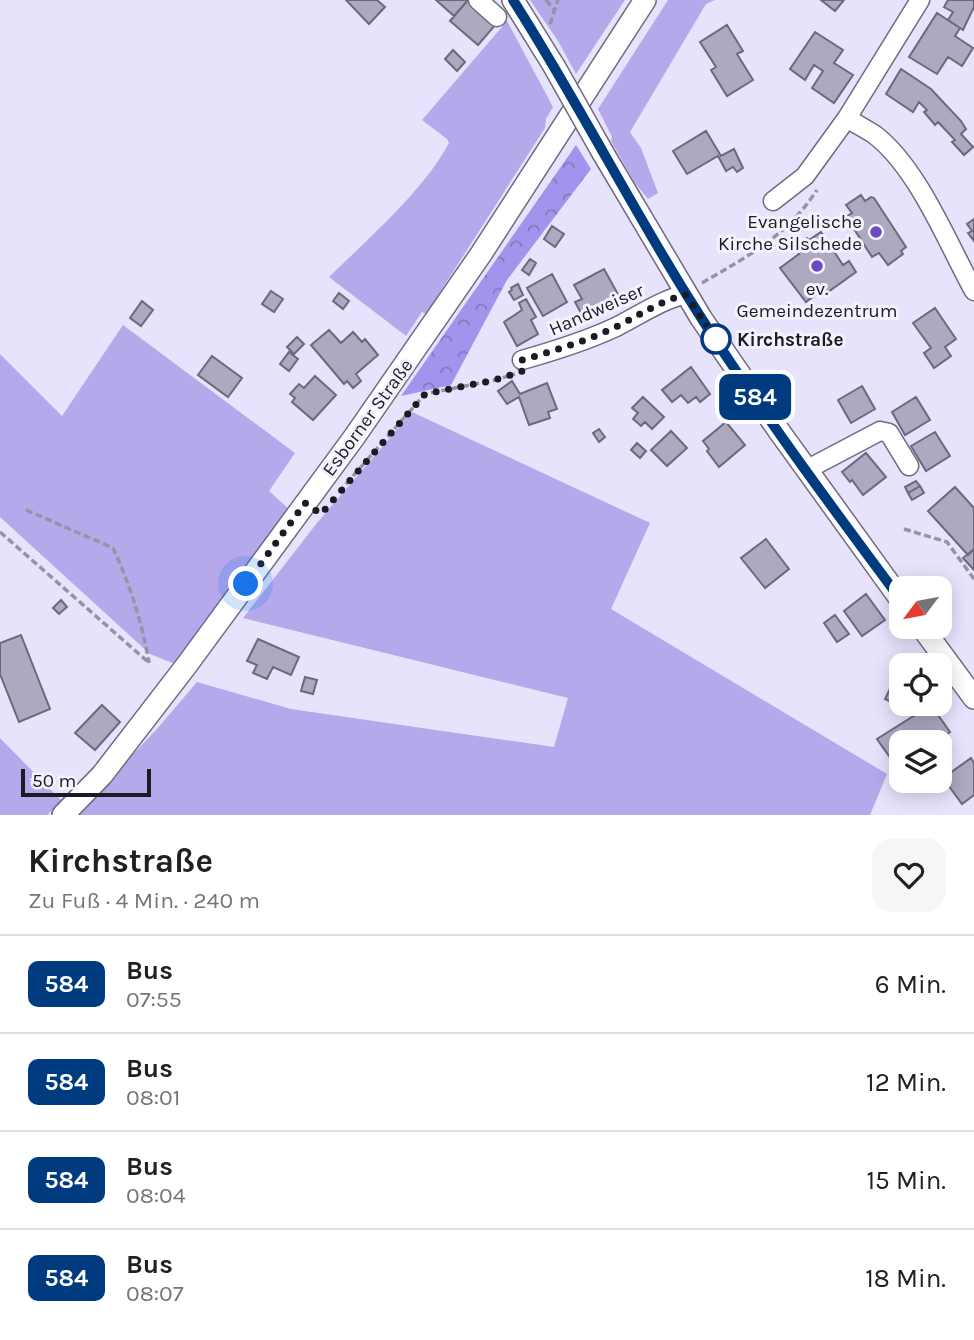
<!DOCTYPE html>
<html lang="de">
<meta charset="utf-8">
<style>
body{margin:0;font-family:Karla,sans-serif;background:#f6f6f6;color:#202124;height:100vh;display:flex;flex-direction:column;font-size:26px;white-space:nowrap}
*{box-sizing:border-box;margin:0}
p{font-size:23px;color:#757577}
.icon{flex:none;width:38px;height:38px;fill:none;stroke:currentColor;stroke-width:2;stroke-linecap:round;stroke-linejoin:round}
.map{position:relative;height:815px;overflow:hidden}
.details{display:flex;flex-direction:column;background:#fff;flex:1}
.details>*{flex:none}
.badge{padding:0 14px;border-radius:10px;font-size:24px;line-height:46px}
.needle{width:46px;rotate:238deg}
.controls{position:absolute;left:889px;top:576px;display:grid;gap:14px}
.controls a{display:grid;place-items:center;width:63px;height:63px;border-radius:14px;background:#fff;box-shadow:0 4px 18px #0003;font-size:35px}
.scale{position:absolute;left:21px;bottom:18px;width:130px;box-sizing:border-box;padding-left:7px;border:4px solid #1c1b24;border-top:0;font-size:19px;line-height:24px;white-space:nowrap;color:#1c1b24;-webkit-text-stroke:5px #f4f3fd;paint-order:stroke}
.you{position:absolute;width:35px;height:35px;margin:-18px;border:5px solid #fff;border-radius:50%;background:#1a73e8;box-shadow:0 0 0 10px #1a73e833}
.map>.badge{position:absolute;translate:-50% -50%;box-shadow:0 0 0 4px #fff}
.round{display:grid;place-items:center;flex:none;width:74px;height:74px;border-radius:21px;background:#f6f6f6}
.summary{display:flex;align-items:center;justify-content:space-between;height:119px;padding:0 28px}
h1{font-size:33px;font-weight:700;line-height:52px}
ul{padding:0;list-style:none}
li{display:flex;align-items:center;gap:21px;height:98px;padding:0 28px;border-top:2px solid #e0e0e0}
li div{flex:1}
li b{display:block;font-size:26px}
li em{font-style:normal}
li .badge{min-width:77px;font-weight:700;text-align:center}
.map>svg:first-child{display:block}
.green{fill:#b5a9ec}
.forest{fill:url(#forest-crowns)}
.building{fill:#aca9c1;stroke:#6c687e;stroke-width:2}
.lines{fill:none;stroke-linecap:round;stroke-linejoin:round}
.minor-casing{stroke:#6e6a81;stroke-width:21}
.major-casing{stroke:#6e6a81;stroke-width:24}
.path{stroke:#9693a6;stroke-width:3.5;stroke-dasharray:7 3.5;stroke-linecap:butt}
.minor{stroke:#fff;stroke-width:18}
.major{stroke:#fff;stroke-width:21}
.major-bridge-casing{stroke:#6e6a81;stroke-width:24;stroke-linecap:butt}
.major-bridge{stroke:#fff;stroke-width:21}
.line-casing{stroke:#fff;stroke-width:16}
.line{stroke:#003b80;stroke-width:10}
.walk{stroke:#1c1b24;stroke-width:7;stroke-dasharray:0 12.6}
.poi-dot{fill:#6c49c2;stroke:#f4f3fd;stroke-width:2.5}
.stop-dot{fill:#fff;stroke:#003b80;stroke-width:3.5}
.labels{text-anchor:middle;stroke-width:6;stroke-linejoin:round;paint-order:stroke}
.poi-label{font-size:19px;fill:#1c1b24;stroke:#f4f3fd;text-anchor:end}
.street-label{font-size:19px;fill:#1c1b24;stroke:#f4f3fd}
.stop-label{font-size:19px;font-weight:bold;fill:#1c1b24;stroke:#f4f3fd;text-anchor:start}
</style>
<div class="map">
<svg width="974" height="815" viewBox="0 0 974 815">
<defs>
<pattern id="forest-crowns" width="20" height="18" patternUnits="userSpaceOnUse" patternTransform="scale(1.75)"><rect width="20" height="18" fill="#a493ec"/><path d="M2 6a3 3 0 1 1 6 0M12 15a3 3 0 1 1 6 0" fill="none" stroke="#8577bf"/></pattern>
</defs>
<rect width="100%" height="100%" fill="#e7e3fd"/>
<path class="green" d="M530,0H625L576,74L558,41Z
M668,0H715L706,4L630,132L641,148L658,193L648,199L635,183L611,141L612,137L598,109Z
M507,21L553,107L546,119L545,128L426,314L422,312L406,336L329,277C368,239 424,190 449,143L447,139L422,120Z
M123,325L295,453L269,491L290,510L175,664L150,654L0,517V354L62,416Z
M412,412L650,523L611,609L887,774L870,815H75L156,730L197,682L291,709L554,747L568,698L243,618L317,523Z
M0,738L62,801L47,815H0Z"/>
<path class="forest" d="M576,145L591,169L507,280L451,385L401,396Z"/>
<path class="building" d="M346,0H377L385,7L369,24Z
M436,0H468L454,16Z
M468,0L497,23L478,45L450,21Z
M821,0H844L835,11Z
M948,0H974V7L963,30L948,20L953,12L944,7Z
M937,13L960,28L955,36L973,48L962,66L948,57L937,74L909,57Z
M727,25L743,51L737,54L753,80L727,96L711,70L716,67L700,42Z
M815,32L843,50L834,63L853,75L834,103L812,88L823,71L814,65L805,80L790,69Z
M453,50L465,62L457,71L445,59Z
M901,69L931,89L961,121L966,129L961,134L973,147L964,155L952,142L955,140L938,122L935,125L924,112L927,110L919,102L913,112L886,94Z
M706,131L721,156L734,149L743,168L737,172L733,167L726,171L718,156L687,174L673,151Z
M861,195L865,201L871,197L874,198L906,247L901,251L903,254L888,265L879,253L872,257L854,229L848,230L843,222L847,220L846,217L852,213L846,205Z
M974,219V241L968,233L972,231L967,224Z
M552,226L564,234L555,247L544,239Z
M821,232L843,265L849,261L856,272L828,292L825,288L806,302L780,268L799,254L795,248L807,238L809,240Z
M530,259L536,263L529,275L522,270Z
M604,269L620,298L591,315L589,312L582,315L575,302L582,299L574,285Z
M552,274L567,302L543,316L527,288Z
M518,284L523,295L514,300L509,292L512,290L511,288Z
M271,291L283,299L274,312L262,304Z
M339,293L349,301L343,309L333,301Z
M526,299L536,317L531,320L538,334L517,346L504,322L522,310L519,303Z
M142,301L153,310L141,326L130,318Z
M935,308L956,339L945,347L951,356L934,368L924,353L931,348L913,323Z
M329,330L341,343L353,332L362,342L365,339L378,355L356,374L361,381L353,388L347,381L344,384L311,345Z
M297,337L304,344L294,354L287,347Z
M289,352L298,359L289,371L280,364Z
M212,356L242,378L228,397L198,375Z
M691,367L710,394L700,402L696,397L688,403L681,395L672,402L662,390Z
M315,376L336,395L313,420L292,402L295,398L290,394L299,384L304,388Z
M512,381L520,394L547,383L557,409L548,412L550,418L529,425L519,397L507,404L498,391Z
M862,386L875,409L851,423L838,400Z
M643,397L664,417L652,429L645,422L641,426L633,419L638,413L632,408Z
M916,397L930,420L905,435L892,412Z
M726,422L745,445L719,467L707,451L709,449L703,441Z
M599,429L605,437L599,442L593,433Z
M671,431L687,448L667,466L651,450Z
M935,432L950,456L926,471L911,446Z
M637,443L646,451L640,458L631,450Z
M866,453L886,477L863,495L852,480L850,482L842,472Z
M916,481L920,486L908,493L905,487Z
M920,486L924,493L912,500L908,493Z
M955,487L974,508V549L968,555L928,511Z
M766,539L789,569L765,588L741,558Z
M974,549V570L963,558Z
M866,594L885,620L862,636L844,611Z
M61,600L67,607L59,614L53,608Z
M835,615L849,634L837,642L824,623Z
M21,635L50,709L19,722L0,674V643Z
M258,639L299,657L291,675L273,667L267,679L253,673L257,665L247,661Z
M901,666V696L897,705L885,699Z
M305,677L317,680L313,694L301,691Z
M102,705L120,722L95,750L75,733Z
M931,705L950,732L937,742H901V763L896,766L877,739Z
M971,758L974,763V795L962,804L943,778Z"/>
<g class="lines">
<defs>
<path id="minor" d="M478,0L497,17
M847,118C856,124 866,129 875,135C918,168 948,244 974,291
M773,201L805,176L847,118L920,0
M522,360C554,351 586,341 616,327C640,315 661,300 686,294
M806,470L880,431L889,433L909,466"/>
<path id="major" d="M513,0L554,66
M603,153L701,318L779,431L901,600
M921,626L974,698
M63,815L102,775L186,666L355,436L481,254L645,0"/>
</defs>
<use href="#minor" class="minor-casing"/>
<use href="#major" class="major-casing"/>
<path class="path" d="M546,0L555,11
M550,24L558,0
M702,283C748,256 787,236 817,190
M339,492L425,394L495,380L515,374
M26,510L113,548C130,585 142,622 149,663
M904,529L947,542L974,579
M0,532L147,661"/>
<use href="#minor" class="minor"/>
<use href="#major" class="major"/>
<defs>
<path id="major-bridge" d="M554,66L603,153"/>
</defs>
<use href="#major-bridge" class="major-bridge-casing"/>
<use href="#major-bridge" class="major-bridge"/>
</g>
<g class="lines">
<defs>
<path id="line" d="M513,0C575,97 627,199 688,297C753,401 828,502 901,600"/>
</defs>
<use href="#line" class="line-casing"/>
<use href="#line" class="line"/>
<path class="walk" d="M246,584L305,503L321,514L425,394L495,380L523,371L522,360C554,351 586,341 616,327C640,315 661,300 686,295L716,339"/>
</g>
<g class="poi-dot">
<circle cx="876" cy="232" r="7"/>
<circle cx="817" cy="266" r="7"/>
</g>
<circle class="stop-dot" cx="716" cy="339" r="14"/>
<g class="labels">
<g class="poi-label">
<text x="862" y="228">Evangelische<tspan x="862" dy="22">Kirche Silschede</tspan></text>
<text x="817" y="295" text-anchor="middle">ev.<tspan x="817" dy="22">Gemeindezentrum</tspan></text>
</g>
<g class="street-label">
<text transform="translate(596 309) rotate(-24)" y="7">Handweiser</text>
<text transform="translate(367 417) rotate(-54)" y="7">Esborner Straße</text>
</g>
<g class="stop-label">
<text x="737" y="346">Kirchstraße</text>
</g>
</g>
</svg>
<div class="controls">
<a><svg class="needle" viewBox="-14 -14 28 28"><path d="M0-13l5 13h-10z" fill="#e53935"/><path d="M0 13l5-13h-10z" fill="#757577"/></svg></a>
<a><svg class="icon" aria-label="locate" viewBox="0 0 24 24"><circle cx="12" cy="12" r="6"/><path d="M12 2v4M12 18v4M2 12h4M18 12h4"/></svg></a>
<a><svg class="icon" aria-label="layers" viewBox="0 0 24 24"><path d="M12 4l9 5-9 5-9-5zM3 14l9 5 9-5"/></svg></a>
</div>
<div class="scale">50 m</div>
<div class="you" style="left:246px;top:584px"></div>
<b class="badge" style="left:755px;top:397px;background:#003b80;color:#fff">584</b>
</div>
<section class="details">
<div class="summary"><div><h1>Kirchstraße</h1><p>Zu Fuß · 4 Min. · 240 m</p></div><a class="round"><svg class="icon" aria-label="heart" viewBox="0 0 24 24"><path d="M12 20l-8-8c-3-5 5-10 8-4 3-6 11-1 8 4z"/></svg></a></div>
<ul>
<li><span class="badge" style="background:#003b80;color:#fff">584</span><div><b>Bus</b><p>07:55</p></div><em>6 Min.</em></li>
<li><span class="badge" style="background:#003b80;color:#fff">584</span><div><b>Bus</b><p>08:01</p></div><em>12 Min.</em></li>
<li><span class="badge" style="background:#003b80;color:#fff">584</span><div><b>Bus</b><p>08:04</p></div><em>15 Min.</em></li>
<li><span class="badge" style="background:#003b80;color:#fff">584</span><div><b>Bus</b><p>08:07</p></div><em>18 Min.</em></li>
</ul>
</section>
